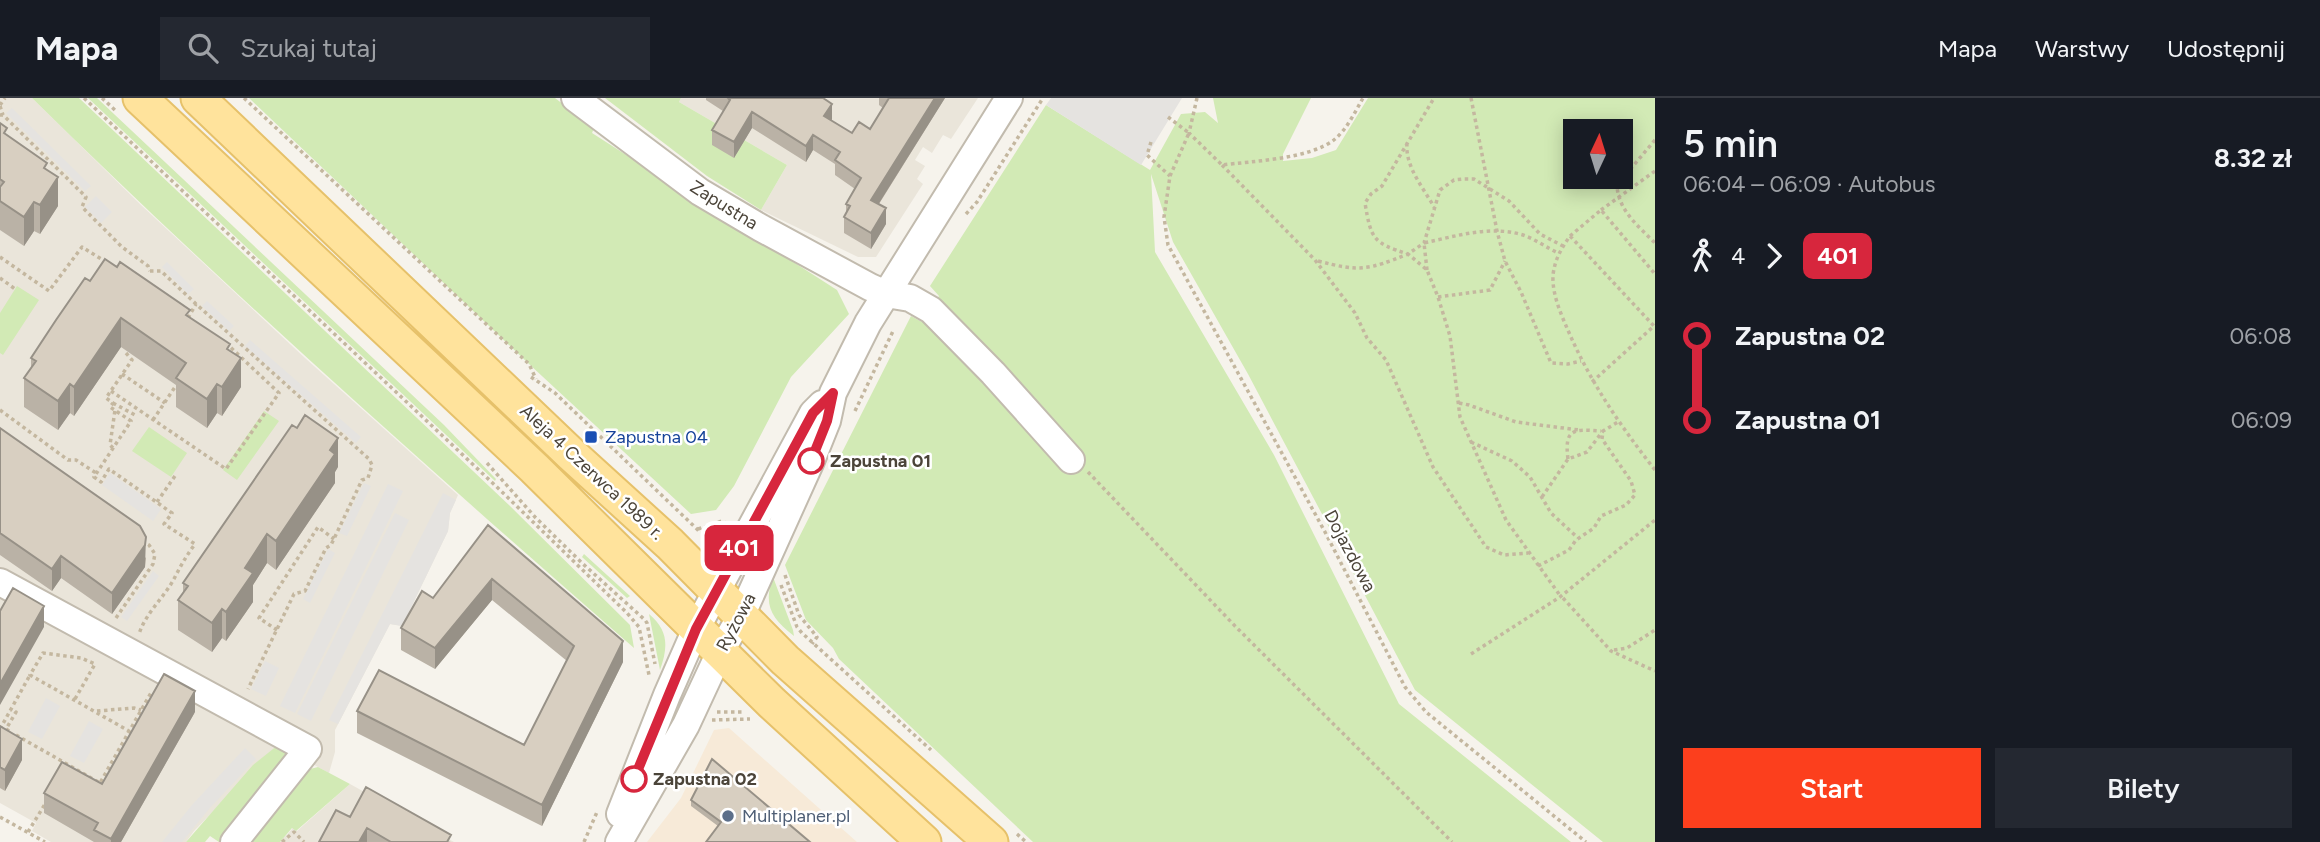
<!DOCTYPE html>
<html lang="pl">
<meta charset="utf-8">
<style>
body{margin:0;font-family:Figtree,sans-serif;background:#242831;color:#f1f3f6;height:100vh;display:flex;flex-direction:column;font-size:26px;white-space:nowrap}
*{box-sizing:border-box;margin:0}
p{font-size:23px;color:#9ea1a6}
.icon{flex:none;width:38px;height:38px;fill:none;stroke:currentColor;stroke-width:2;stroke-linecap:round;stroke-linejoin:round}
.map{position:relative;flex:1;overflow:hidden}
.drawer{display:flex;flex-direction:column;background:#171b24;width:665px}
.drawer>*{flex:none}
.badge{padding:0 14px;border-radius:10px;font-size:24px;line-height:46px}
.needle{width:46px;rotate:4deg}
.tools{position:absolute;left:1563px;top:21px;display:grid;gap:14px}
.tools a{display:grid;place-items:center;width:70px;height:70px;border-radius:0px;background:#171b24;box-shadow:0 4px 18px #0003;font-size:35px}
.map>.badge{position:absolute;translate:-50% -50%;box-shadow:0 0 0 4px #fff}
.legs{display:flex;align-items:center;gap:10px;height:77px;padding:0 28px;font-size:23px}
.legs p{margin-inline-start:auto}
.headline{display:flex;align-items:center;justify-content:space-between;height:119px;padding:0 28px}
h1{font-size:38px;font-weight:600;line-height:52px}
.button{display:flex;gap:14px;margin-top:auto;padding:14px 28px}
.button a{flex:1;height:80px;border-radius:0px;background:#fc3f1d;color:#fff;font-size:28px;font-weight:600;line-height:80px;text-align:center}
.button a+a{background:#242831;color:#f1f3f6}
ul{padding:0 28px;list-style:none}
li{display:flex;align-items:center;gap:24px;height:84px;font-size:26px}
li i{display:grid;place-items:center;width:10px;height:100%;margin:0 9px;background:currentColor}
li i::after{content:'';width:18px;height:18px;margin:-9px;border:5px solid;border-radius:50%;background:#171b24}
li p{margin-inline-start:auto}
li:first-child i{background:linear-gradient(#0000 50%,currentColor 0)}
li:last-child i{background:linear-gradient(currentColor 50%,#0000 0)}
header{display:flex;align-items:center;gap:42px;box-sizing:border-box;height:98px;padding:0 35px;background:#171b24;border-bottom:2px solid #363941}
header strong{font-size:33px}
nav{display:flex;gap:38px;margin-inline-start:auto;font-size:24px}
.search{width:490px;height:63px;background:#242831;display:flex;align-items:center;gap:18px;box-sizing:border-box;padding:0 24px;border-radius:0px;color:#9ea1a6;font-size:26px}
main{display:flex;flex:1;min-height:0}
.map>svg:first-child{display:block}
.residential{fill:#eae5da}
.commercial{fill:#f7ead8}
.green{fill:#d2eab5;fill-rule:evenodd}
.parking{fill:#e5e3e0}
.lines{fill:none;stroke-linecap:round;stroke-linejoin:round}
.minor-casing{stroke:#c2bbae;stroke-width:30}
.major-casing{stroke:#e6c16a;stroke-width:37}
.path{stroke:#c4b79f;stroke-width:3.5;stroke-dasharray:3.5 3.5;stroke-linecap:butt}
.minor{stroke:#fff;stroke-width:26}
.major{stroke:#ffe39c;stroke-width:33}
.wall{fill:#bab2a6}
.shaded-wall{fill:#979187}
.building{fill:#d8cfc1;stroke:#979187;stroke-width:2}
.line-1-casing{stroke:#fff;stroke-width:16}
.line-1{stroke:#d7263d;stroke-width:10}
.transit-dot{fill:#1a4fb4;stroke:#fff;stroke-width:2.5}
.stop-1-dot{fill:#fff;stroke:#d7263d;stroke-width:3.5}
.service-dot{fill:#5c6f8a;stroke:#fff;stroke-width:2.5}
.labels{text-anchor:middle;stroke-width:5;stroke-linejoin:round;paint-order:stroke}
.street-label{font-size:18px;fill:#4b4439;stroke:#fff}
.transit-label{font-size:18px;fill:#164399;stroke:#fff;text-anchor:start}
.stop-label{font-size:18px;font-weight:bold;fill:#4b4439;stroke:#fff;text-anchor:start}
.service-label{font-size:18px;fill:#4e5e75;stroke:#fff;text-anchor:start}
</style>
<header>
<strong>Mapa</strong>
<div class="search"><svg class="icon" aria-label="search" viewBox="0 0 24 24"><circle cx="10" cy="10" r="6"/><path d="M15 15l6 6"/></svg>Szukaj tutaj</div>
<nav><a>Mapa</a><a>Warstwy</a><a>Udostępnij</a></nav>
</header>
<main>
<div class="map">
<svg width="1655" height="744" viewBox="0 0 1655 744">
<rect width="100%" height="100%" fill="#f6f3ec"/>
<path class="residential" d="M0,0H32L141,107L305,260L458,397L450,415L448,433L402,528L390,526L335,632V654L329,675L278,647L194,733L186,744H51L32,733L36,725L0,705Z
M681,0H978L951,41L943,37L932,55L923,49L915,62L925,68L917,81L923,86L876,159H858L761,112L787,67L679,4Z
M350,686L454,744H280L293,730L297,733Z"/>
<path class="commercial" d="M729,630L857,744H647L681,700L714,632Z"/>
<path class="green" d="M32,0H79L510,408L630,527L634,550C429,371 226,191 32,0Z
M88,0H97L444,327L496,381L495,383Z
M249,0H555L594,30L592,35L837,192L849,216L791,279L734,388L716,412L691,416L529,266Z
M605,0H681L679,4L787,67L761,112L707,78Z
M1213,0H1311L1283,56V63L1312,60L1336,52L1368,0H1655V744H1603L1415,592L1248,276L1173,144L1151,76L1155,154L1274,357L1399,606L1571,744H1033L839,561L833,550L806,522L785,467L911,218L922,224L939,198L930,188L1046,7L1150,72L1181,16L1205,14L1218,25ZM1575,33H1620V79H1575Z
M17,188L39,202L3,257L0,255V215Z
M264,313L279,323L237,382L223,372Z
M149,329L187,355L171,379L132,353Z
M584,456L630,498L627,500L582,459Z
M773,479L793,532L794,538C771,520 763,507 773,479Z
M649,516C669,533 668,549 660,572Z
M278,647L284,649L286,661L224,744H219L210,738L205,744H186L253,667Z
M318,669L350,686L296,733L292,730L280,744H248L306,672Z"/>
<path class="parking" d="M1051,0H1182L1141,67L1046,7Z
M12,10L91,88L85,93L6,15Z
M96,98L112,114L101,125L85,109Z
M167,164L194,191L188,196L162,169Z
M207,203L234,228L229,233L202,208Z
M250,242L361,339L356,345L245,248Z
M110,375L161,411L153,423L102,387Z
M364,385L371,388L347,438L339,435Z
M388,386L403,393L295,615L280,608Z
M443,395L456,402L450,415L448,433L402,528L390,526L338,626L329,622Z
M395,415L409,422L311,623L297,616Z
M328,451L335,455L310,505L303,501Z
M153,473L159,478L127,523L121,519Z
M265,563L279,570L266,598L251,591Z
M46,600L60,608L42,641L28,634Z
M89,623L103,631L84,665L70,658Z
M245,650L256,661L209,711L182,744H162L192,707Z"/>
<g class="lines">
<defs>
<path id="minor" d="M575,0L700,94L761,130L870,189L886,196L910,200L931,212L993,275L1071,362
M0,484L308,651L234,744
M620,716L667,597L696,531L813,315L822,306
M619,744L686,627L720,554L741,518L811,363L827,323L833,295L868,225L1009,0"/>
<path id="major" d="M140,0L534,370L772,605L924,744
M198,0L572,357L670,446L785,562L991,744"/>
</defs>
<use href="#minor" class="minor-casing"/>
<use href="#major" class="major-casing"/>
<path class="path" d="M84,0L500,392L627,515L639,529L649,577
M102,0L116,13
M244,0L529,266L536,281
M1197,0L1189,35L1222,67C1253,63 1311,61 1335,41C1347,31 1355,14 1363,0
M1471,0L1497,133L1505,163L1521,194L1551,265L1568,266L1581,263
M0,7L5,0
M0,8L3,17
M0,17H3L86,99L82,109L122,149L148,168L150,173
M1168,19L1189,35L1170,78L1164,119L1168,147L1325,434L1405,589L1426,614L1586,744
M1655,42L1617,87C1618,112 1638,128 1655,145
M1151,44L1147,57L1170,78
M1407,45C1405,69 1423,89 1434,109
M1222,67L1315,162L1355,215L1367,240L1386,262L1433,369L1486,449L1504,457L1528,455
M1601,112L1655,73
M966,116L977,104L1043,0
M1570,138L1601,112L1655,176
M0,159L49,193L82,149L106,164
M1318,163C1360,174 1368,172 1408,156C1373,145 1371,141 1365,105L1371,96L1382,88L1434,0
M1427,172L1424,145C1456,138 1491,127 1523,137C1535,141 1547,150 1558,155
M150,173H161L196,206L369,361L372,367L368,380L362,382L331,447L326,450L305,493L294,496L248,591
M0,180L15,191
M1438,199L1490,192L1505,163
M188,220L196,206
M126,255L132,262L106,300L113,305L110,309L131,323L94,379L101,384L109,371L172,415L164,426L195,446C187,457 181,467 175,479C165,499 146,514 139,536
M122,276L165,305
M531,279L555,295L699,433L722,436
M1592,284L1654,228L1570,138C1561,151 1555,161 1553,177C1552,195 1560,214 1567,230C1590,284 1619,326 1655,372
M111,293L226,371L279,295L228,247
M113,305L135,317
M1459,305L1469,307L1516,324L1579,332
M0,312L68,362H76L96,375
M855,313L894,231
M153,322L175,289
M1471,344L1512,363L1530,379L1551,415L1578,440
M113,350L110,347L115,312
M1568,361C1564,330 1574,331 1601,333
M487,365L535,419L582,465L645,522L647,525L655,566
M1088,374L1235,528L1452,744
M1542,399L1568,361L1587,354L1603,333
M157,404L175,378
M698,431L722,423L726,425
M1538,468L1569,452L1576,442L1594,430L1601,418L1626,407L1635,397L1631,383L1602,341L1603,333L1618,324
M785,477L799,517L817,539L812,546
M781,487L797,529L802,535L931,652
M1559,496L1506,422L1460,319L1450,238L1438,199L1427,172L1408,156L1424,145L1440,92L1454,82L1463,81H1474L1509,103L1540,136L1563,148
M1563,500L1611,553L1655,573
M116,520L153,466L155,456L149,447L142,443
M277,532L259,520L318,429L334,441
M1614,552L1627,550L1655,532
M1471,556L1560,499L1655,422
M75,601L95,566L81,560L43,555L30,577L129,633
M97,613L134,610L141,612
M717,614H744
M712,622L750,621
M0,631L30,577
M9,633L6,631L16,614L11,612
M16,637L100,685L152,593
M0,719L45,744
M28,734L45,706
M1017,736L1026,744
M282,744L294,734L304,744
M584,744L597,714"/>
<use href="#minor" class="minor"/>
<use href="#major" class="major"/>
</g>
<path class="wall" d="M706,0H823L832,21V23L852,35L870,31L883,10L879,7V0H945L879,106L886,126L871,151L844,135V119L846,116V106L855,91L835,77V66L813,52L806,64L752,30L734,60L712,47V32L723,13L706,2Z
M0,25L7,38L47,72L58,108L40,136L34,133L24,148L0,132Z
M90,183L190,219L230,253L241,289L222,318L217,315L207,330L176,309V287L121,249L74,318L70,315L58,332L24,309V280L31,270V260Z
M0,330L146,460L145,469L112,516L61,480L52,493L0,457Z
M338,369L335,374V385L276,472L267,465L253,487V504L226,543L222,540L212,554L178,532V502L183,495V485Z
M488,427L623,564L542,728L357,635V613L524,647L567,563L492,502L435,571L401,552V530L433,500Z
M195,614L121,744H94L44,715V695L102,686Z
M0,628L22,662L5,693L0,690Z
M691,702L810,744L718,728L691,708Z
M350,719L451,744H319Z"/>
<path class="shaded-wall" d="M935,0H945L871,118V102Z
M832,6V21L824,34V18Z
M752,14V30L734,60V44Z
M813,37V52L806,64V48Z
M58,79V108L40,136V107Z
M34,104V133L24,148V119Z
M886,110V126L871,151V135Z
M121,220V249L74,318V289Z
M241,260V289L222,318V289Z
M70,286V315L58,332V303Z
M217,286V315L207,330V301Z
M338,340V369L335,374V385L276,472V443L330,352Z
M267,436V465L253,487V504L226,543V514L245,470Z
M146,439L145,469L112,516V495Z
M61,458V480L52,493V471Z
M492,481V502L435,571V550Z
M44,508V529L0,607V586Z
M222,511V540L212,554V525Z
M623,543V564L542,728V707Z
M195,593V614L121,744H111V741Z
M22,641V662L5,693V672Z
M367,730V744H359Z"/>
<path class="building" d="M728,0H823L832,6L824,18L852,35L859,24L870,31L889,0H935L871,102L886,110L871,135L844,119L850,108L846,106L861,80L835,62L840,54L813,37L806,48L752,14L734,44L712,32L730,2Z
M0,25L7,30L4,35L47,65L44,70L58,79L40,107L34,104L24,119L0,103V89L4,84L0,81Z
M105,161L117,169L120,164L190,212L186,217L230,246L227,251L241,260L222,289L217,286L207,301L176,280L186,265L121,220L74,289L70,286L58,303L24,280L36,263L31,260L56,222L85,180L90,183Z
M305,317L338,340L330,352L335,356L276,443L267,436L245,470L253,475L226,514L222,511L212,525L178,502L188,488L183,485L292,327L297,330Z
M0,330L140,428L146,439L145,447L112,495L61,458L52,471L0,435Z
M488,427L623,543L542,707L357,613L379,572L524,647L574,548L492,481L435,550L401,530L422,493L433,500Z
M13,490L44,508L0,586V513Z
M164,576L195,593L111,741L94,732L98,725L44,695L62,664L102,686Z
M0,628L22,641L5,672L0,669Z
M712,661L810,744H706L721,724L691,702Z
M366,689L451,737L447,744H391L367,730L359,744H319L336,712L350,719Z"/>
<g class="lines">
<defs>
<path id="line-1" d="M634,681L696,531L813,315L833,295L827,323L811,363"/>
</defs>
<use href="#line-1" class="line-1-casing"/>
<use href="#line-1" class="line-1"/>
</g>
<rect class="transit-dot" x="584" y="332" width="14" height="14" rx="3.5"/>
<g class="stop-1-dot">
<circle cx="811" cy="363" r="12"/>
<circle cx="634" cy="681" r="12"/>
</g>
<circle class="service-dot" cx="728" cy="718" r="7"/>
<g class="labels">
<g class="street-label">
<text transform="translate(724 107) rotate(32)" y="6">Zapustna</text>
<text transform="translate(592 374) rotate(43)" y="6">Aleja 4 Czerwca 1989 r.</text>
<text transform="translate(1350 453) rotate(62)" y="6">Dojazdowa</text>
<text transform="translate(736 524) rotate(-62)" y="6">Ryżowa</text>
</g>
<g class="transit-label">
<text x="605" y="345">Zapustna 04</text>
</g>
<g class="stop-label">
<text x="830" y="369">Zapustna 01</text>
<text x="653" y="687">Zapustna 02</text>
</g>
<g class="service-label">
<text x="742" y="724">Multiplaner.pl</text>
</g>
</g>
</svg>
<div class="tools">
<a><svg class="needle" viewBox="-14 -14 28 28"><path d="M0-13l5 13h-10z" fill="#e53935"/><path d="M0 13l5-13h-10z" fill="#9ea1a6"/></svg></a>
</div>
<b class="badge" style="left:739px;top:450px;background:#d7263d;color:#fff">401</b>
</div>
<section class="drawer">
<div class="headline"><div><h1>5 min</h1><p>06:04 – 06:09 · Autobus</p></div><b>8.32 zł</b></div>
<div class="legs"><svg class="icon" aria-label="walk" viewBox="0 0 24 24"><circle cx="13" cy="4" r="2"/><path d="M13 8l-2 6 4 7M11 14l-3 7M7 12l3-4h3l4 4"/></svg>4<svg class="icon" aria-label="forward" viewBox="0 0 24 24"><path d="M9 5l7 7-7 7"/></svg><b class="badge" style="background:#d7263d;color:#fff">401</b></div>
<ul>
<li><i style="color:#d7263d"></i><b>Zapustna 02</b><p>06:08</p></li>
<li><i style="color:#d7263d"></i><b>Zapustna 01</b><p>06:09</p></li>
</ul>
<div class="button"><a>Start</a><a>Bilety</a></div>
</section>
</main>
